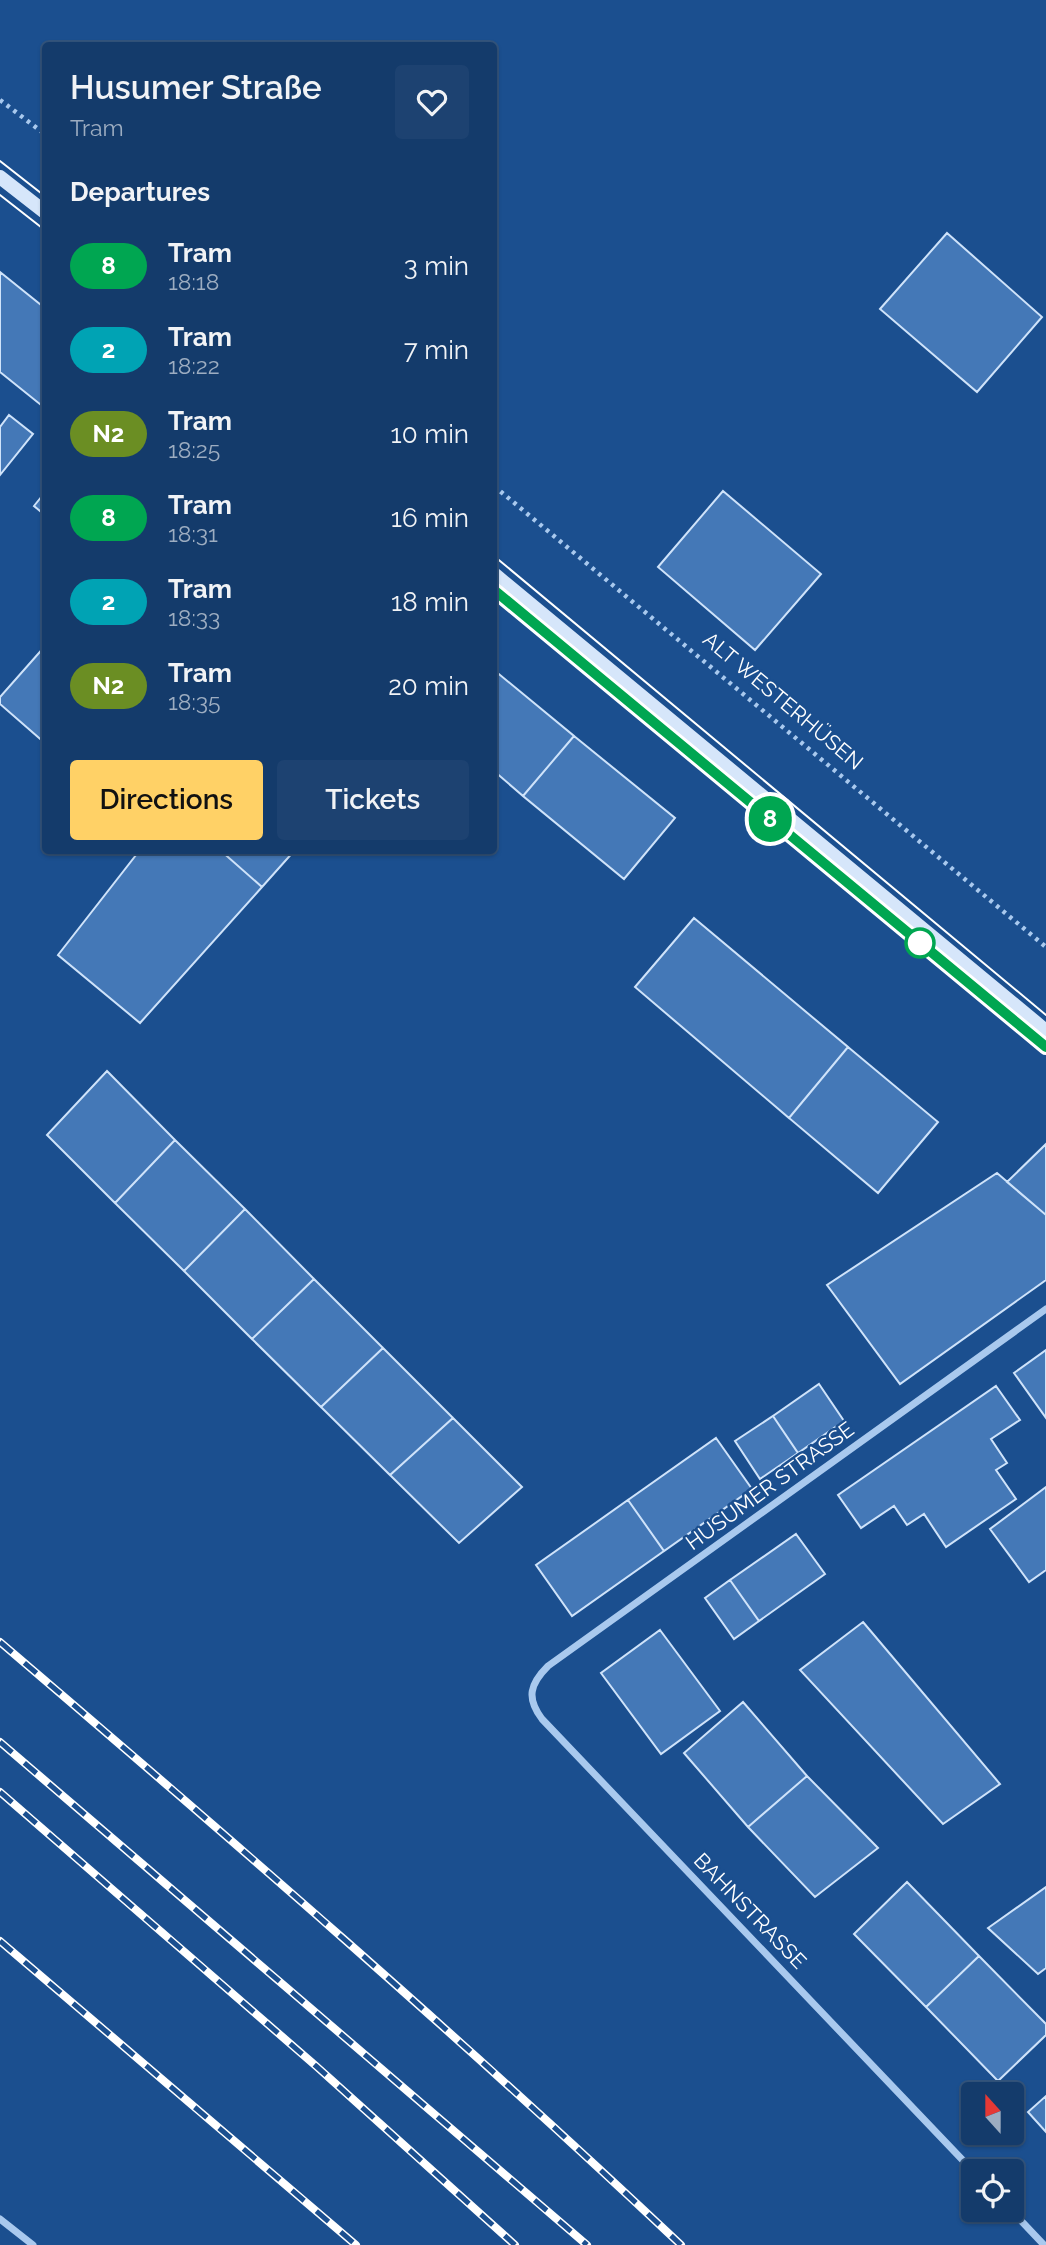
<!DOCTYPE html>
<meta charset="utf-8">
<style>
body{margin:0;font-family:Raleway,sans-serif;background:#1d4271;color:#f1f3f6;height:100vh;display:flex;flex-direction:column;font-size:26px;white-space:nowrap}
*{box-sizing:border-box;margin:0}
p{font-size:23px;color:#9dadc1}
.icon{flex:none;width:38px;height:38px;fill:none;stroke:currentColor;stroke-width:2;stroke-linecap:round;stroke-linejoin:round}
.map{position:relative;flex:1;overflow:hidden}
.sheet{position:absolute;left:42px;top:42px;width:455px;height:812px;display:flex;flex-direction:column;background:#143b6b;border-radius:7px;box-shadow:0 2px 5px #0004,0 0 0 2px #33557e}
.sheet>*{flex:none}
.badge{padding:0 14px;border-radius:23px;font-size:24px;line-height:46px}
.needle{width:46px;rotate:339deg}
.buttons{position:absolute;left:961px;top:2082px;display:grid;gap:14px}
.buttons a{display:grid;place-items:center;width:63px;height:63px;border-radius:7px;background:#143b6b;box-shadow:0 2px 5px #0004,0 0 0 2px #33557e;font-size:35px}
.map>.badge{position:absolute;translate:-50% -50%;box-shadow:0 0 0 4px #fff}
h2{padding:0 28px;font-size:26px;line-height:63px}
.round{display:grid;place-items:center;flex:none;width:74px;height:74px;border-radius:7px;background:#1d4271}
.overview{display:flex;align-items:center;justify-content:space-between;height:119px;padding:0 28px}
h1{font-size:33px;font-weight:600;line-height:52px}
.cta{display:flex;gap:14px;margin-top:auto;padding:14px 28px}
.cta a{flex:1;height:80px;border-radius:7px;background:#ffd166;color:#111;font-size:28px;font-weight:600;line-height:80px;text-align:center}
.cta a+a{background:#1d4271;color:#f1f3f6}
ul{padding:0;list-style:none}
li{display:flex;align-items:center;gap:21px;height:84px;padding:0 28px}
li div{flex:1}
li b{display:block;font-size:26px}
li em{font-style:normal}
li .badge{min-width:77px;font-weight:700;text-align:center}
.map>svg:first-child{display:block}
.building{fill:#4478b7;stroke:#cfe3fa;stroke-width:2}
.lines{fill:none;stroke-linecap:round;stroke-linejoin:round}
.path{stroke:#a9c9ee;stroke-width:4.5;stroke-dasharray:3.5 5;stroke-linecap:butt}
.minor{stroke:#a9c9ee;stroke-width:7}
.secondary{stroke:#d6e6fa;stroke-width:14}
.tram{stroke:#fff;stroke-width:2}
.rail-casing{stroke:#fff;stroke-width:8}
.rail{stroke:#1b4f8f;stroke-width:5;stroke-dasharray:16;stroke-linecap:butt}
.line-casing{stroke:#fff;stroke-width:16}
.line{stroke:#00a651;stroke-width:10}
.stop-dot{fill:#fff;stroke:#00a651;stroke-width:3.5}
.labels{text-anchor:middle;stroke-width:5;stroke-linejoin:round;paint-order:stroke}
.street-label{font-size:21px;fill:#fff;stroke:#1b4f8f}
</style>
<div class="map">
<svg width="1046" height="2245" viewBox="0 0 1046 2245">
<rect width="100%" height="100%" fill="#1b4f8f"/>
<path class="building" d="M947,233L1042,317L977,392L880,309Z
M0,272L46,309V409L0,372Z
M9,415L33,434L0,475V427Z
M46,491V516L34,506Z
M723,491L821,574L755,650L658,567Z
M46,645V744L0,704V697Z
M494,670L574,736L523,796L494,771Z
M574,736L675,818L624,879L523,796Z
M140,850H220L262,887L140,1023L58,955Z
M220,850H295L262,887Z
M694,918L848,1047L789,1118L635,987Z
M848,1047L938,1122L878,1193L789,1118Z
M107,1071L175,1140L115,1203L47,1135Z
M175,1140L245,1209L184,1271L115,1203Z
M1046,1144V1215L1007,1182Z
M997,1173L1046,1215V1280L900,1384L827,1285Z
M245,1209L314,1279L252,1339L184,1271Z
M314,1279L383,1348L321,1407L252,1339Z
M383,1348L453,1418L390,1475L321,1407Z
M1046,1350V1418L1014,1373Z
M819,1384L844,1421L798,1453L773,1416Z
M996,1386L1020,1420L991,1439L1007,1463L996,1470L1016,1499L946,1547L924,1514L907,1525L894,1506L861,1528L838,1495Z
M773,1416L798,1453L760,1479L735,1441Z
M453,1418L522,1487L459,1543L390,1475Z
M716,1438L752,1489L664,1551L628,1500Z
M1046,1487V1570L1029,1582L990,1529Z
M628,1500L664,1551L572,1616L536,1565Z
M796,1534L825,1574L759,1621L730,1580Z
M730,1580L759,1621L734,1639L705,1598Z
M863,1622L1000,1784L943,1824L800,1670Z
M660,1630L720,1711L661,1754L601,1673Z
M743,1702L807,1776L748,1827L684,1753Z
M807,1776L878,1848L815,1897L748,1827Z
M907,1882L979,1956L926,2007L854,1934Z
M1046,1887V1968L1038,1974L988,1928Z
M979,1956L1046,2024V2035L998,2081L926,2007Z
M1046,2096V2132L1028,2112Z"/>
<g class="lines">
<path class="path" d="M0,100L46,135
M494,486L1046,947"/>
<path class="minor" d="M974,2172L542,1719C526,1698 530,1684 548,1666L1046,1309
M1011,2210L1044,2245
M0,2219L33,2245"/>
<path class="secondary" d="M0,177L46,213
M494,574L1046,1031"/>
<path class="tram" d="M0,161L46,197
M0,195L46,231
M494,556L1046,1015
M494,590L1046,1047"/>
<defs>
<path id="rail" d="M0,1642C231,1839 460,2037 681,2245
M0,1742L587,2245
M0,1792L316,2066L515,2245
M0,1941L356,2245"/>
</defs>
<use href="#rail" class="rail-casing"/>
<use href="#rail" class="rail"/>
</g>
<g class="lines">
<defs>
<path id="line" d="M494,590L1046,1047"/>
</defs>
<use href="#line" class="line-casing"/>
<use href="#line" class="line"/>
</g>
<circle class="stop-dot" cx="920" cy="943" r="14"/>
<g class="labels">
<g class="street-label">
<text transform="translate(783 701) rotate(40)" y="7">ALT WESTERHÜSEN</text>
<text transform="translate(770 1486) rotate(-36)" y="7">HUSUMER STRASSE</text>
<text transform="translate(750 1911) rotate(46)" y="7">BAHNSTRASSE</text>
</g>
</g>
</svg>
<div class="buttons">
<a><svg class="needle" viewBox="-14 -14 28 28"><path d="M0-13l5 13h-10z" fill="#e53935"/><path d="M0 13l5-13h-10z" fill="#9dadc1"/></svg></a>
<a><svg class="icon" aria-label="locate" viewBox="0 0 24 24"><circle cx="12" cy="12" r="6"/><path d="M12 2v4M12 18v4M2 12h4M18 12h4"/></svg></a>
</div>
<b class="badge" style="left:770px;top:819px;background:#00a651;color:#fff">8</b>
<section class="sheet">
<div class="overview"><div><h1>Husumer Straße</h1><p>Tram</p></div><a class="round"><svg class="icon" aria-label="heart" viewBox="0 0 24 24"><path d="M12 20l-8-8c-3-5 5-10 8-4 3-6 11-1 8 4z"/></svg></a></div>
<h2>Departures</h2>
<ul>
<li><span class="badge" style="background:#00a651;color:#fff">8</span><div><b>Tram</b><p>18:18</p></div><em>3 min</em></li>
<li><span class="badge" style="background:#00a3b4;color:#fff">2</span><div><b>Tram</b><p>18:22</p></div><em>7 min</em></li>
<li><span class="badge" style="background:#6b8e23;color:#fff">N2</span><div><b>Tram</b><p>18:25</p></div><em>10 min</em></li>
<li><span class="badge" style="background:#00a651;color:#fff">8</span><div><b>Tram</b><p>18:31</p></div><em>16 min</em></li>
<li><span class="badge" style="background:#00a3b4;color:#fff">2</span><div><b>Tram</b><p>18:33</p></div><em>18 min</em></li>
<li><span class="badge" style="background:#6b8e23;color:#fff">N2</span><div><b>Tram</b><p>18:35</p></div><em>20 min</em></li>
</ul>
<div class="cta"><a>Directions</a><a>Tickets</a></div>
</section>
</div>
